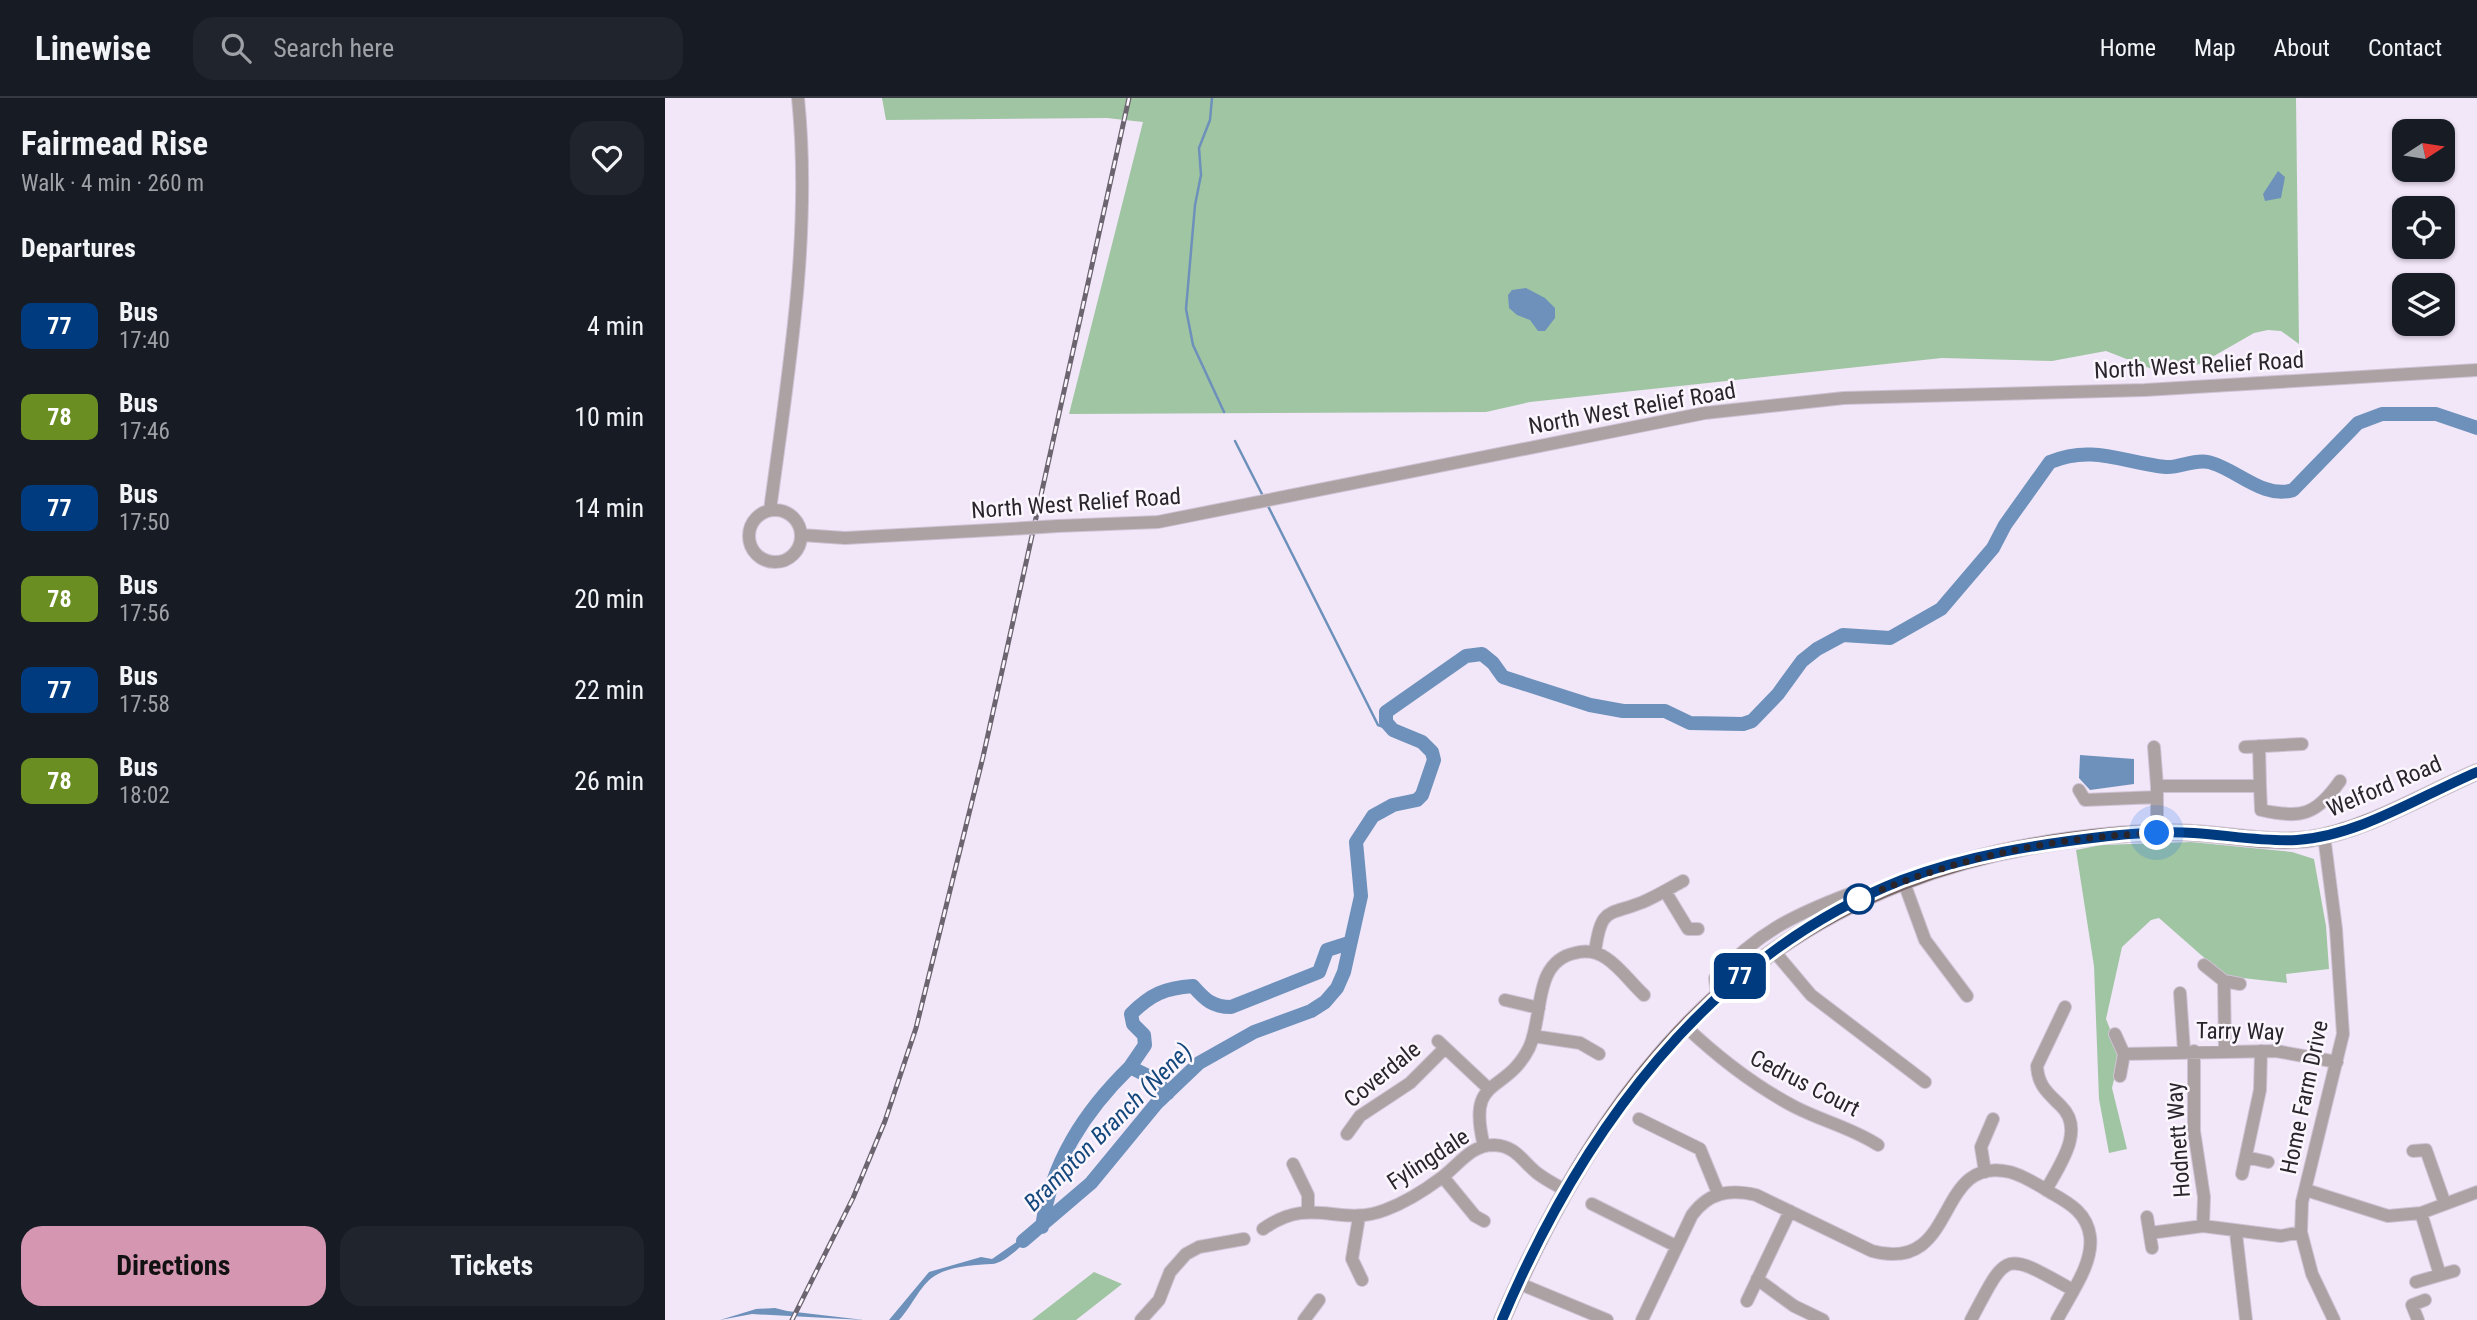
<!DOCTYPE html>
<meta charset="utf-8">
<style>
body{margin:0;font-family:"Roboto Condensed",sans-serif;background:#20242c;color:#f1f3f6;height:100vh;display:flex;flex-direction:column;font-size:26px;white-space:nowrap}
*{box-sizing:border-box;margin:0}
p{font-size:23px;color:#9ea1a6}
.icon{flex:none;width:38px;height:38px;fill:none;stroke:currentColor;stroke-width:2;stroke-linecap:round;stroke-linejoin:round}
.map{position:relative;flex:1;overflow:hidden}
.details{display:flex;flex-direction:column;background:#171b24;width:665px}
.details>*{flex:none}
.badge{padding:0 14px;border-radius:10px;font-size:24px;line-height:46px}
.needle{width:46px;rotate:78deg}
.buttons{position:absolute;left:1727px;top:21px;display:grid;gap:14px}
.buttons a{display:grid;place-items:center;width:63px;height:63px;border-radius:14px;background:#171b24;box-shadow:0 2px 5px #0004;font-size:35px}
.you{position:absolute;width:35px;height:35px;margin:-18px;border:5px solid #fff;border-radius:50%;background:#1a73e8;box-shadow:0 0 0 10px #1a73e833}
.map>.badge{position:absolute;translate:-50% -50%;box-shadow:0 0 0 4px #fff}
h2{padding:0 21px;font-size:26px;line-height:63px}
.round{display:grid;place-items:center;flex:none;width:74px;height:74px;border-radius:21px;background:#20242c}
.summary{display:flex;align-items:center;justify-content:space-between;height:119px;padding:0 21px}
h1{font-size:33px;font-weight:700;line-height:52px}
.button{display:flex;gap:14px;margin-top:auto;padding:14px 21px}
.button a{flex:1;height:80px;border-radius:21px;background:#d596b1;color:#111;font-size:28px;font-weight:700;line-height:80px;text-align:center}
.button a+a{background:#20242c;color:#f1f3f6}
ul{padding:0;list-style:none}
li{display:flex;align-items:center;gap:21px;height:91px;padding:0 21px}
li div{flex:1}
li b{display:block;font-size:26px}
li em{font-style:normal}
li .badge{min-width:77px;font-weight:700;text-align:center}
header{display:flex;align-items:center;gap:42px;box-sizing:border-box;height:98px;padding:0 35px;background:#171b24;border-bottom:2px solid #363941}
header strong{font-size:33px}
nav{display:flex;gap:38px;margin-inline-start:auto;font-size:24px}
.search{width:490px;height:63px;background:#20242c;display:flex;align-items:center;gap:18px;box-sizing:border-box;padding:0 24px;border-radius:21px;color:#9ea1a6;font-size:26px}
main{display:flex;flex:1;min-height:0}
.map>svg:first-child{display:block}
.green{fill:#a0c5a3}
.water{fill:#6d91bb}
.lines{fill:none;stroke-linecap:round;stroke-linejoin:round}
.stream{stroke:#6d91bb;stroke-width:2.5}
.river{stroke:#6d91bb;stroke-width:14}
.minor-casing{stroke:#cec3d4;stroke-width:14}
.major-casing{stroke:#cec3d4;stroke-width:18}
.minor{stroke:#ada2a3;stroke-width:12}
.major{stroke:#796667;stroke-width:16}
.rail-casing{stroke:#6c6570;stroke-width:5}
.rail{stroke:#fbf6fe;stroke-width:2.5;stroke-dasharray:8;stroke-linecap:butt}
.minor-bridge-casing{stroke:#cec3d4;stroke-width:14;stroke-linecap:butt}
.minor-bridge{stroke:#ada2a3;stroke-width:12}
.line-casing{stroke:#fff;stroke-width:16}
.line{stroke:#003b80;stroke-width:10}
.walk{stroke:#29252b;stroke-width:7;stroke-dasharray:0 12.6}
.stop-dot{fill:#fff;stroke:#003b80;stroke-width:3.5}
.labels{text-anchor:middle;stroke-width:5;stroke-linejoin:round;paint-order:stroke}
.street-label{font-size:23px;fill:#29252b;stroke:#fbf6fe}
.water-label{font-size:24px;font-style:italic;fill:#14487d;stroke:#fbf6fe}
</style>
<header>
<strong>Linewise</strong>
<div class="search"><svg class="icon" aria-label="search" viewBox="0 0 24 24"><circle cx="10" cy="10" r="6"/><path d="M15 15l6 6"/></svg>Search here</div>
<nav><a>Home</a><a>Map</a><a>About</a><a>Contact</a></nav>
</header>
<main>
<section class="details">
<div class="summary"><div><h1>Fairmead Rise</h1><p>Walk · 4 min · 260 m</p></div><a class="round"><svg class="icon" aria-label="heart" viewBox="0 0 24 24"><path d="M12 20l-8-8c-3-5 5-10 8-4 3-6 11-1 8 4z"/></svg></a></div>
<h2>Departures</h2>
<ul>
<li><span class="badge" style="background:#003b80;color:#fff">77</span><div><b>Bus</b><p>17:40</p></div><em>4 min</em></li>
<li><span class="badge" style="background:#6b8e23;color:#fff">78</span><div><b>Bus</b><p>17:46</p></div><em>10 min</em></li>
<li><span class="badge" style="background:#003b80;color:#fff">77</span><div><b>Bus</b><p>17:50</p></div><em>14 min</em></li>
<li><span class="badge" style="background:#6b8e23;color:#fff">78</span><div><b>Bus</b><p>17:56</p></div><em>20 min</em></li>
<li><span class="badge" style="background:#003b80;color:#fff">77</span><div><b>Bus</b><p>17:58</p></div><em>22 min</em></li>
<li><span class="badge" style="background:#6b8e23;color:#fff">78</span><div><b>Bus</b><p>18:02</p></div><em>26 min</em></li>
</ul>
<div class="button"><a>Directions</a><a>Tickets</a></div>
</section>
<div class="map">
<svg width="1812" height="1222" viewBox="0 0 1812 1222">
<rect width="100%" height="100%" fill="#f2e6f9"/>
<path class="green" d="M217,0H1631L1634,246L1616,233L1603,232L1589,235L1535,266L1504,273L1487,271L1441,253L1387,263L1277,260L865,304L821,314L404,316L478,24L442,20L221,22Z
M1526,744L1627,754L1649,761L1661,828L1664,871L1621,876L1622,885L1560,878L1494,820L1486,822L1457,849L1441,921L1455,956L1447,990L1462,1051L1444,1055L1434,1001L1429,868L1411,752L1436,747Z
M429,1174L457,1186L411,1222H367Z"/>
<path class="water" d="M1613,73L1620,79L1616,100L1600,103L1598,96Z
M861,190L880,200L890,210V220L880,233H873L865,222L852,217L844,210L843,197L847,192Z
M1415,657L1469,661V686L1425,692L1414,680Z
M374,1124C371,1137 340,1166 327,1166C310,1167 288,1168 273,1176C256,1184 247,1209 234,1222H224L264,1174L316,1159L327,1161L363,1136Z
M110,1210L122,1213L199,1222L87,1216L55,1222L91,1211Z"/>
<g class="lines">
<path class="stream" d="M547,0L545,22L534,50L536,77L530,107L521,211L528,247L559,314
M570,343L599,400
M602,406L713,627L728,632"/>
<path class="river" d="M465,969L480,947L479,937L468,926L466,916C486,896 500,890 528,888C540,902 548,909 566,909L654,874L662,852L684,845
M377,1129C386,1065 419,1014 465,969L485,979L503,995
M358,1143L426,1085L491,1006L534,965L589,934L646,913L660,904L672,890L679,874L696,798L691,744L708,718L728,707L752,702L757,697L769,662L767,654L757,644L728,632L721,624V614L801,558L817,556L828,565L838,579L925,607L958,613H1000L1025,625L1078,626L1087,623L1113,596L1137,563L1152,551L1178,537L1225,540L1276,511L1328,450L1340,427L1385,364C1428,346 1459,365 1501,369C1515,370 1528,361 1543,364C1569,369 1598,402 1628,392L1693,325L1717,316H1771L1812,330"/>
<defs>
<path id="minor" d="M105,412C123,277 147,136 133,0
M84 438a26 26 0 1 1 52 0a26 26 0 1 1-52 0Z
M393,428L493,424L1040,315L1179,300L1480,292L1812,272
M136,437L180,440L345,431
M1594,648L1595,688
M1489,649L1492,688
M1580,649L1637,646
M1414,692L1420,702L1492,699
M1492,735V688H1595L1596,712C1637,721 1651,717 1675,683
M1659,738L1671,831L1678,936L1637,1104L1636,1134L1647,1176L1669,1222
M1238,782L1260,842L1302,898
M1000,793L1023,831H1033
M1108,852L1146,897L1260,984
M930,854C936,808 943,818 978,804C992,798 1005,790 1018,783
M1539,867L1559,883L1575,886
M1559,883L1560,952
M1515,895L1519,953
M1052,897L1050,880C1093,835 1126,818 1184,796
M840,902L874,910
M1021,929C1055,961 1088,987 1130,1009C1157,1023 1187,1030 1213,1047
M1450,936L1459,956L1455,978
M868,938L915,945L934,956
M773,943L824,991
M1529,953V1033L1539,1099L1538,1128
M1459,956L1611,953L1672,964
M974,1021L1035,1051L1053,1095
M682,1036L695,1018L745,985L780,950
M819,1048C801,976 840,998 864,950C879,919 867,864 910,855C921,852 932,854 941,860C955,869 966,885 979,897
M1748,1053L1761,1052L1780,1106
M1581,1059L1603,1064
M628,1066L643,1097V1113
M1320,1074L1316,1049L1328,1021
M1577,1076L1595,992L1596,953
M778,1079L810,1118L819,1123
M1381,1092C1394,1068 1421,1032 1396,1008C1383,995 1373,988 1372,968L1400,909
M1641,1092L1723,1118L1756,1115L1812,1094
M927,1106L1011,1148
M1756,1115L1775,1177
M694,1119L687,1161L697,1182
M1482,1119L1487,1150
M598,1131C647,1096 673,1130 720,1112C739,1105 760,1092 776,1080C794,1067 805,1047 829,1047C851,1048 857,1063 872,1075C881,1082 891,1087 900,1092
M1485,1135L1538,1128L1616,1138L1636,1134
M1571,1135L1581,1222
M1092,1181L1129,1208L1158,1222
M1751,1184L1789,1173
M853,1185L942,1222
M1082,1203L1125,1113
M476,1222L494,1202L505,1174L521,1156L534,1149L579,1141
M639,1222L654,1202
M977,1222L1027,1117C1044,1094 1064,1091 1091,1097L1207,1153C1295,1177 1268,1056 1345,1074C1360,1078 1375,1088 1388,1096C1406,1106 1422,1116 1425,1138C1429,1166 1404,1198 1392,1222
M1306,1222C1343,1152 1338,1153 1408,1192
M1753,1222L1747,1207L1760,1202"/>
<path id="major" d="M837,1222C960,937 1130,765 1450,737C1476,735 1503,733 1529,735C1566,737 1606,746 1644,741C1702,732 1758,697 1812,674"/>
</defs>
<use href="#minor" class="minor-casing"/>
<use href="#major" class="major-casing"/>
<use href="#minor" class="minor"/>
<use href="#major" class="major"/>
<defs>
<path id="rail" d="M127,1222L188,1100L220,1023L251,930L318,659L464,0"/>
</defs>
<use href="#rail" class="rail-casing"/>
<use href="#rail" class="rail"/>
<defs>
<path id="minor-bridge" d="M345,431L393,428"/>
</defs>
<use href="#minor-bridge" class="minor-bridge-casing"/>
<use href="#minor-bridge" class="minor-bridge"/>
</g>
<g class="lines">
<defs>
<path id="line" d="M837,1222C916,1035 1042,859 1237,782C1303,757 1374,746 1444,738C1472,735 1501,733 1529,735C1563,737 1598,744 1632,742C1694,738 1755,698 1812,674"/>
</defs>
<use href="#line" class="line-casing"/>
<use href="#line" class="line"/>
<path class="walk" d="M1194,801C1289,760 1389,739 1492,735"/>
</g>
<circle class="stop-dot" cx="1194" cy="801" r="14"/>
<g class="labels">
<g class="street-label">
<text transform="translate(1534 267) rotate(-3)" y="8">North West Relief Road</text>
<text transform="translate(967 310) rotate(-10)" y="8">North West Relief Road</text>
<text transform="translate(411 405) rotate(-4)" y="8">North West Relief Road</text>
<text transform="translate(1719 688) rotate(-23)" y="8">Welford Road</text>
<text transform="translate(1575 933) rotate(1)" y="8">Tarry Way</text>
<text transform="translate(717 976) rotate(-39)" y="8">Coverdale</text>
<text transform="translate(1140 985) rotate(27)" y="8">Cedrus Court</text>
<text transform="translate(1639 999) rotate(-78)" y="8">Home Farm Drive</text>
<text transform="translate(1513 1042) rotate(-94)" y="8">Hodnett Way</text>
<text transform="translate(763 1061) rotate(-33)" y="8">Fylingdale</text>
</g>
<g class="water-label">
<text transform="translate(443 1029) rotate(-45)" y="8">Brampton Branch (Nene)</text>
</g>
</g>
</svg>
<div class="buttons">
<a><svg class="needle" viewBox="-14 -14 28 28"><path d="M0-13l5 13h-10z" fill="#e53935"/><path d="M0 13l5-13h-10z" fill="#9ea1a6"/></svg></a>
<a><svg class="icon" aria-label="locate" viewBox="0 0 24 24"><circle cx="12" cy="12" r="6"/><path d="M12 2v4M12 18v4M2 12h4M18 12h4"/></svg></a>
<a><svg class="icon" aria-label="layers" viewBox="0 0 24 24"><path d="M12 4l9 5-9 5-9-5zM3 14l9 5 9-5"/></svg></a>
</div>
<div class="you" style="left:1492px;top:735px"></div>
<b class="badge" style="left:1075px;top:878px;background:#003b80;color:#fff">77</b>
</div>
</main>
